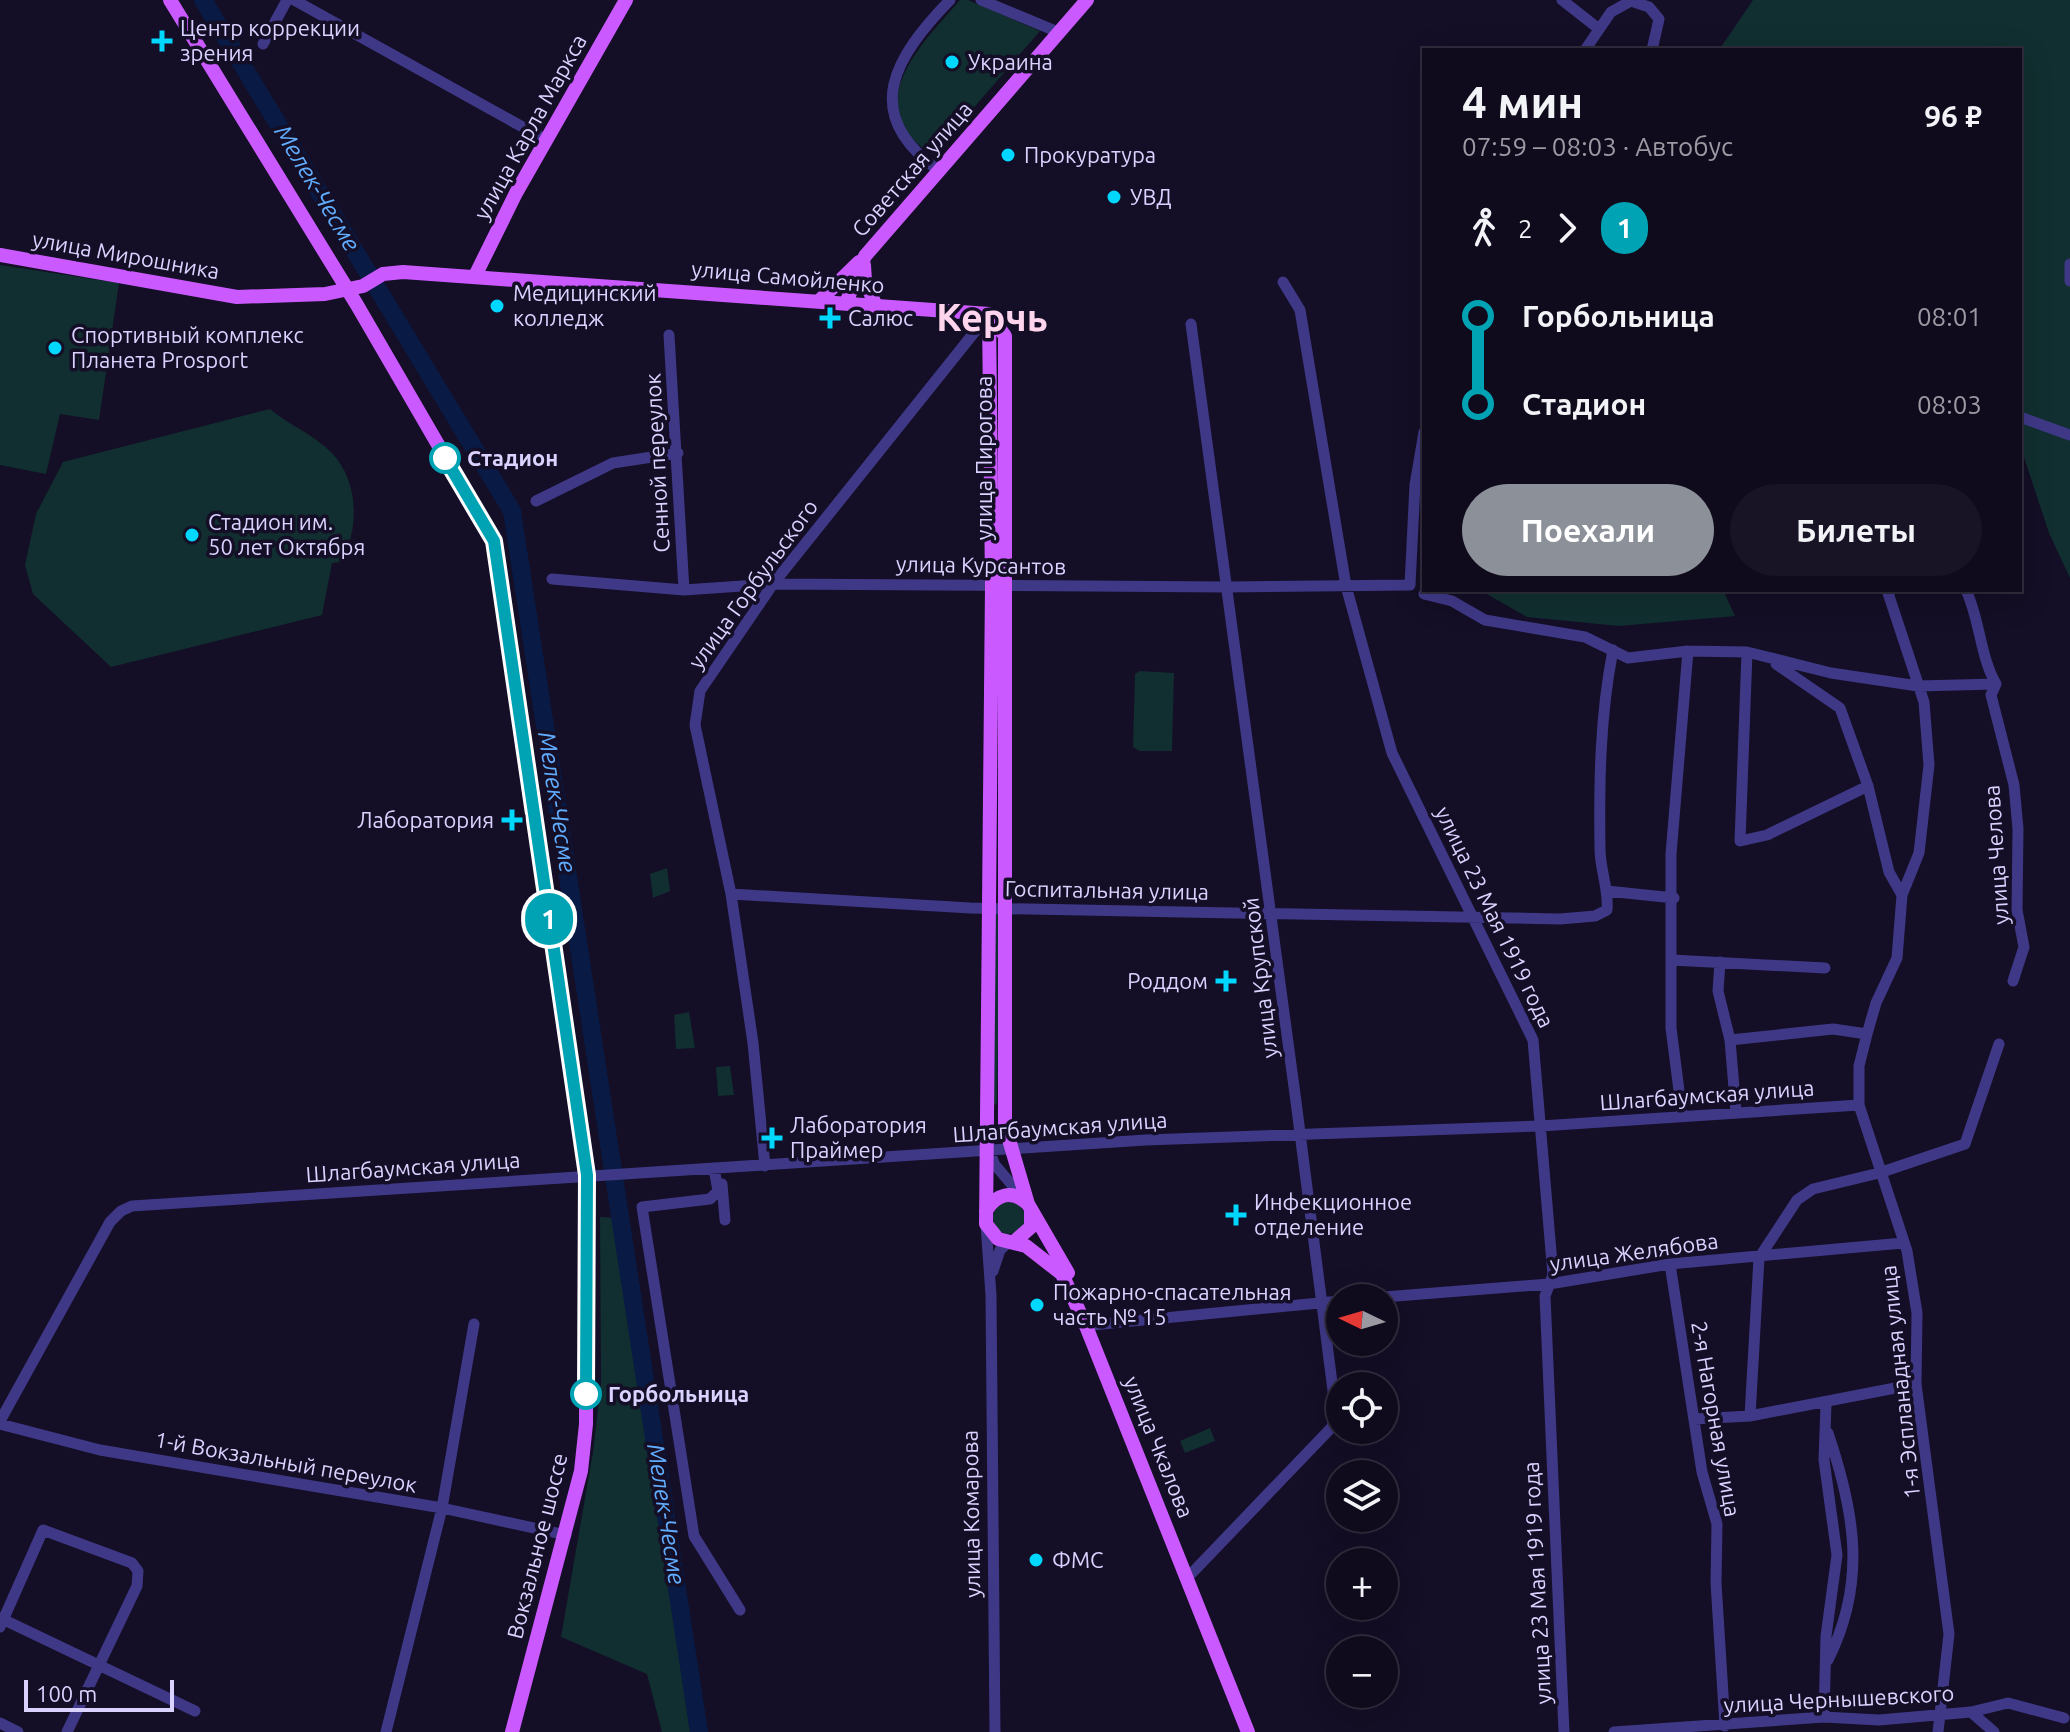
<!DOCTYPE html>
<html lang="ru">
<meta charset="utf-8">
<style>
body{margin:0;font-family:Ubuntu,sans-serif;background:#181325;color:#f1f3f6;height:100vh;display:flex;flex-direction:column;font-size:30px;white-space:nowrap}
*{box-sizing:border-box;margin:0}
p{font-size:26px;color:#9b9aa3}
.icon{flex:none;width:44px;height:44px;fill:none;stroke:currentColor;stroke-width:2;stroke-linecap:round;stroke-linejoin:round}
.map{position:relative;flex:1;overflow:hidden}
.drawer{position:absolute;left:1422px;top:48px;width:600px;height:544px;display:flex;flex-direction:column;background:#0f0a1c;border-radius:0px;box-shadow:0 8px 32px #0002,0 0 0 2px #2f2b3b}
.drawer>*{flex:none}
.badge{padding:0 16px;border-radius:26px;font-size:28px;line-height:52px}
.needle{width:52px;rotate:275deg}
.fabs{position:absolute;left:1326px;top:1284px;display:grid;gap:16px}
.fabs a{display:grid;place-items:center;width:72px;height:72px;border-radius:50%;background:#0f0a1c;box-shadow:0 8px 32px #0002,0 0 0 2px #2f2b3b;font-size:40px}
.scale{position:absolute;left:24px;bottom:20px;width:150px;box-sizing:border-box;padding-left:8px;border:4px solid #dad3ff;border-top:0;font-size:22px;line-height:28px;white-space:nowrap;color:#dad3ff;-webkit-text-stroke:6px #140e26;paint-order:stroke}
.map>.badge{position:absolute;translate:-50% -50%;box-shadow:0 0 0 4px #fff}
.legs{display:flex;align-items:center;gap:12px;height:88px;padding:0 40px;font-size:26px}
.legs p{margin-inline-start:auto}
.head{display:flex;align-items:center;justify-content:space-between;height:136px;padding:0 40px}
h1{font-size:44px;font-weight:700;line-height:60px}
.cta{display:flex;gap:16px;margin-top:auto;padding:16px 40px}
.cta a{flex:1;height:92px;border-radius:48px;background:#8c9099;color:#fff;font-size:32px;font-weight:700;line-height:92px;text-align:center}
.cta a+a{background:#181325;color:#f1f3f6}
ul{padding:0 40px;list-style:none}
li{display:flex;align-items:center;gap:28px;height:88px;font-size:30px}
li i{display:grid;place-items:center;width:12px;height:100%;margin:0 10px;background:currentColor}
li i::after{content:'';width:20px;height:20px;margin:-10px;border:6px solid;border-radius:50%;background:#0f0a1c}
li p{margin-inline-start:auto}
li:first-child i{background:linear-gradient(#0000 50%,currentColor 0)}
li:last-child i{background:linear-gradient(currentColor 50%,#0000 0)}
.map>svg:first-child{display:block}
.green{fill:#112f30}
.lines{fill:none;stroke-linecap:round;stroke-linejoin:round}
.river{stroke:#091b44;stroke-width:18}
.minor{stroke:#3f3886;stroke-width:11}
.major{stroke:#ca5aff;stroke-width:14}
.line-1-casing{stroke:#fff;stroke-width:18}
.line-1{stroke:#00a3b4;stroke-width:12}
.poi-dot{fill:#00d7fe;stroke:#140e26;stroke-width:3}
.stop-1-dot{fill:#fff;stroke:#00a3b4;stroke-width:4}
.labels{text-anchor:middle;stroke-width:7;stroke-linejoin:round;paint-order:stroke}
.poi-label{font-size:22px;fill:#dad3ff;stroke:#140e26;text-anchor:start}
.street-label{font-size:22px;fill:#dad3ff;stroke:#140e26}
.stop-label{font-size:22px;font-weight:bold;fill:#dad3ff;stroke:#140e26;text-anchor:start}
.water-label{font-size:24px;font-style:italic;fill:#61adff;stroke:#140e26}
.town-label{font-size:38px;font-weight:bold;fill:#ffd5ed;stroke:#140e26}
</style>
<div class="map">
<svg width="2070" height="1732" viewBox="0 0 2070 1732">
<rect width="100%" height="100%" fill="#140e26"/>
<path class="green" d="M960,0H968L1040,31L933,155C856,107 921,45 960,0Z
M1753,0H2070V578L2049,533L2020,445V50H1719Z
M0,265L119,283L99,420L60,414L46,474L0,465Z
M270,409C289,425 313,434 331,452C359,481 360,528 341,562L332,563L322,615L111,667L33,594L25,565L36,514L63,462Z
M1480,590H1723L1735,616L1619,626L1527,617Z
M1140,671L1174,673L1172,751H1139L1133,747L1135,674Z
M667,868L670,891L653,898L650,874Z
M990,914H998L1000,918L997,1103L992,1107Z
M689,1012L695,1048L676,1049L674,1015Z
M730,1066L734,1095L718,1096L716,1067Z
M993 1218a16 16 0 1 1 32 0a16 16 0 1 1-32 0Z
M600,1217L615,1218L690,1732H662L647,1674L561,1637L593,1452L601,1383Z
M1210,1428L1215,1441L1185,1453L1180,1441Z"/>
<g class="lines">
<path class="river" d="M203,0L512,511L699,1732"/>
<path class="minor" d="M294,0L546,140
M981,0L1058,32
M1562,0L1599,29
M263,44L287,0
M1585,50L1611,12L1631,1L1649,7L1659,19L1652,50
M938,170C859,113 895,57 950,0
M2070,264V281
M1283,282L1300,310L1346,586L1392,753L1533,1040L1553,1275L1545,1296L1564,1732
M1191,324C1240,685 1290,1045 1335,1406L1332,1427L1192,1573
M669,335L684,590
M2020,417L2070,435
M536,501L613,463L678,453
M552,579L684,590L773,584L1227,587L1410,585L1415,485L1424,432
M1887,590L1924,702L1929,765L1919,853L1902,895L1897,958L1876,1003L1867,1034L1859,1066V1105L1907,1251L1917,1313L1916,1384L1949,1634L1938,1732
M1966,590C1980,620 1980,656 1996,684L1991,695L2014,785L2018,829L2017,910L2024,947L2013,981
M1424,594L1452,601L1485,620L1585,637L1628,658L1688,651L1747,652L1831,673L1918,686L1996,684
M1747,652L1740,841L1767,835L1868,786
M1776,664L1840,708L1868,786L1889,872L1902,895
M1607,891L1674,898
M731,894L970,908L1560,919L1595,916L1607,910C1609,889 1600,870 1600,849C1599,782 1600,716 1613,650
M1672,960L1825,968
M1720,962L1718,991L1730,1040L1736,1112
M1730,1040L1833,1029L1867,1034
M1682,1114L1671,1028V854L1688,651
M990,1153L995,1165L1025,1200
M765,1166L753,1043L731,894L695,725L700,691L773,584L989,314
M714,1168L718,1191L710,1199L642,1207L694,1536L740,1610
M722,1184L725,1220
M986,1225L991,1295L995,1732
M1670,1264L1702,1472L1717,1524L1716,1583L1725,1726
M993,1271L1000,1250L1009,1242
M1371,1298L1549,1284L1670,1264L1903,1243
M1092,1325L1340,1301
M1750,1416L1759,1258L1797,1200L1813,1189L1879,1173L1965,1144L1999,1044
M1694,1419L1750,1416L1916,1384
M0,1421L110,1222L121,1211L132,1206L1146,1140L1541,1126L1859,1105
M0,1424L100,1450L442,1508L566,1535
M0,1618L195,1711
M0,1627L43,1530L132,1563L138,1571L137,1586L67,1732
M1828,1660C1867,1582 1855,1513 1828,1433
M1971,1712L1994,1732
M1824,1717L1826,1636L1837,1555L1824,1460L1826,1404
M0,1723L18,1732
M386,1732L442,1508L474,1324
M1614,1732L1824,1717L1879,1720L1971,1712L2008,1703L2064,1718"/>
<path class="major" d="M170,0L357,305L494,541L587,1175L586,1424L581,1471L512,1732
M0,255L237,297L325,294L363,286L383,274L403,272L989,314
M864,265L865,281L876,306
M475,276L516,193L626,0
M819,301L859,262
M846,303L865,256L1087,0
M989,314L992,585L986,1224L998,1239L1026,1246L1062,1274L1086,1326L1248,1732
M989,314L1005,336V1126L1028,1204L1068,1273
M986,1211C996,1194 1012,1189 1028,1204
M1015,1241L1031,1227V1210"/>
</g>
<g class="lines">
<defs>
<path id="line-1" d="M445,458L494,541L587,1175L586,1394"/>
</defs>
<use href="#line-1" class="line-1-casing"/>
<use href="#line-1" class="line-1"/>
</g>
<g class="poi-dot">
<path d="M158 29h8v8h8v8h-8v8h-8v-8h-8v-8h8z"/>
<circle cx="952" cy="62" r="8"/>
<circle cx="1008" cy="155" r="8"/>
<circle cx="1114" cy="197" r="8"/>
<circle cx="497" cy="306" r="8"/>
<path d="M826 306h8v8h8v8h-8v8h-8v-8h-8v-8h8z"/>
<circle cx="55" cy="348" r="8"/>
<circle cx="192" cy="535" r="8"/>
<path d="M508 808h8v8h8v8h-8v8h-8v-8h-8v-8h8z"/>
<path d="M1222 969h8v8h8v8h-8v8h-8v-8h-8v-8h8z"/>
<path d="M768 1126h8v8h8v8h-8v8h-8v-8h-8v-8h8z"/>
<path d="M1232 1203h8v8h8v8h-8v8h-8v-8h-8v-8h8z"/>
<circle cx="1037" cy="1305" r="8"/>
<circle cx="1036" cy="1560" r="8"/>
</g>
<g class="stop-1-dot">
<circle cx="445" cy="458" r="14"/>
<circle cx="586" cy="1394" r="14"/>
</g>
<g class="labels">
<g class="poi-label">
<text x="180" y="36">Центр коррекции<tspan x="180" dy="25">зрения</tspan></text>
<text x="968" y="70">Украина</text>
<text x="1024" y="163">Прокуратура</text>
<text x="1130" y="205">УВД</text>
<text x="513" y="301">Медицинский<tspan x="513" dy="25">колледж</tspan></text>
<text x="848" y="326">Салюс</text>
<text x="71" y="343">Спортивный комплекс<tspan x="71" dy="25">Планета Prosport</tspan></text>
<text x="208" y="530">Стадион им.<tspan x="208" dy="25">50 лет Октября</tspan></text>
<text x="494" y="828" text-anchor="end">Лаборатория</text>
<text x="1208" y="989" text-anchor="end">Роддом</text>
<text x="790" y="1133">Лаборатория<tspan x="790" dy="25">Праймер</tspan></text>
<text x="1254" y="1210">Инфекционное<tspan x="1254" dy="25">отделение</tspan></text>
<text x="1053" y="1300">Пожарно-спасательная<tspan x="1053" dy="25">часть № 15</tspan></text>
<text x="1052" y="1568">ФМС</text>
</g>
<g class="street-label">
<text transform="translate(530 127) rotate(-61)" y="8">улица Карла Маркса</text>
<text transform="translate(912 169) rotate(-49)" y="8">Советская улица</text>
<text transform="translate(126 255) rotate(10)" y="8">улица Мирошника</text>
<text transform="translate(788 277) rotate(5)" y="8">улица Самойленко</text>
<text transform="translate(984 458) rotate(-90)" y="8">улица Пирогова</text>
<text transform="translate(657 463) rotate(-93)" y="8">Сенной переулок</text>
<text transform="translate(981 565) rotate(1)" y="8">улица Курсантов</text>
<text transform="translate(753 584) rotate(-54)" y="8">улица Горбульского</text>
<text transform="translate(1996 855) rotate(-94)" y="8">улица Челова</text>
<text transform="translate(1107 890) rotate(1)" y="8">Госпитальная улица</text>
<text transform="translate(1495 917) rotate(64)" y="8">улица 23 Мая 1919 года</text>
<text transform="translate(1260 978) rotate(-97)" y="8">улица Крупской</text>
<text transform="translate(1707 1095) rotate(-4)" y="8">Шлагбаумская улица</text>
<text transform="translate(1060 1127) rotate(-4)" y="8">Шлагбаумская улица</text>
<text transform="translate(413 1167) rotate(-4)" y="8">Шлагбаумская улица</text>
<text transform="translate(1634 1252) rotate(-8)" y="8">улица Желябова</text>
<text transform="translate(1900 1382) rotate(-96)" y="8">1-я Эспланадная улица</text>
<text transform="translate(1716 1419) rotate(80)" y="8">2-я Нагорная улица</text>
<text transform="translate(1159 1447) rotate(68)" y="8">улица Чкалова</text>
<text transform="translate(286 1462) rotate(10)" y="8">1-й Вокзальный переулок</text>
<text transform="translate(971 1514) rotate(-91)" y="8">улица Комарова</text>
<text transform="translate(537 1546) rotate(-76)" y="8">Вокзальное шоссе</text>
<text transform="translate(1537 1583) rotate(-93)" y="8">улица 23 Мая 1919 года</text>
<text transform="translate(1839 1699) rotate(-3)" y="8">улица Чернышевского</text>
</g>
<g class="stop-label">
<text x="467" y="466">Стадион</text>
<text x="608" y="1402">Горбольница</text>
</g>
<g class="water-label">
<text transform="translate(317 188) rotate(59)" y="8">Мелек-Чесме</text>
<text transform="translate(557 802) rotate(81)" y="8">Мелек-Чесме</text>
<text transform="translate(666 1514) rotate(81)" y="8">Мелек-Чесме</text>
</g>
<g class="town-label">
<text x="992" y="331">Керчь</text>
</g>
</g>
</svg>
<div class="fabs">
<a><svg class="needle" viewBox="-14 -14 28 28"><path d="M0-13l5 13h-10z" fill="#e53935"/><path d="M0 13l5-13h-10z" fill="#9b9aa3"/></svg></a>
<a><svg class="icon" aria-label="locate" viewBox="0 0 24 24"><circle cx="12" cy="12" r="6"/><path d="M12 2v4M12 18v4M2 12h4M18 12h4"/></svg></a>
<a><svg class="icon" aria-label="layers" viewBox="0 0 24 24"><path d="M12 4l9 5-9 5-9-5zM3 14l9 5 9-5"/></svg></a>
<a>+</a>
<a>−</a>
</div>
<div class="scale">100 m</div>
<b class="badge" style="left:549px;top:919px;background:#00a3b4;color:#fff">1</b>
<section class="drawer">
<div class="head"><div><h1>4 мин</h1><p>07:59 – 08:03 · Автобус</p></div><b>96 ₽</b></div>
<div class="legs"><svg class="icon" aria-label="walk" viewBox="0 0 24 24"><circle cx="13" cy="4" r="2"/><path d="M13 8l-2 6 4 7M11 14l-3 7M7 12l3-4h3l4 4"/></svg>2<svg class="icon" aria-label="forward" viewBox="0 0 24 24"><path d="M9 5l7 7-7 7"/></svg><b class="badge" style="background:#00a3b4;color:#fff">1</b></div>
<ul>
<li><i style="color:#00a3b4"></i><b>Горбольница</b><p>08:01</p></li>
<li><i style="color:#00a3b4"></i><b>Стадион</b><p>08:03</p></li>
</ul>
<div class="cta"><a>Поехали</a><a>Билеты</a></div>
</section>
</div>
